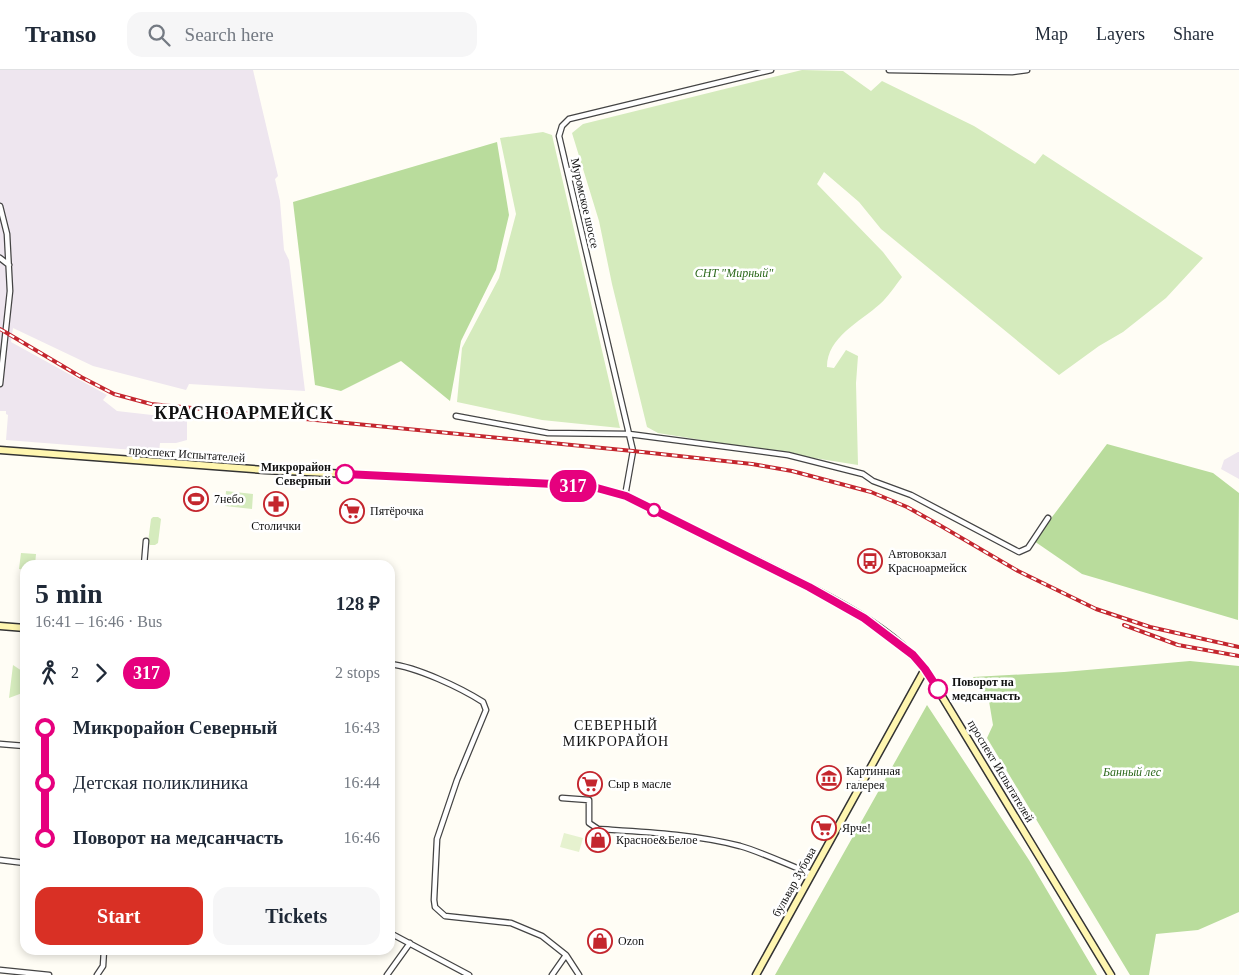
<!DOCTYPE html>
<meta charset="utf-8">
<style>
body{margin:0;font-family:Georgia,serif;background:#f6f6f7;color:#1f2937;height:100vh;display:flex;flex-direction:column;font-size:19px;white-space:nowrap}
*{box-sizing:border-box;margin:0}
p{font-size:16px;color:#747a83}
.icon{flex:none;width:28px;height:28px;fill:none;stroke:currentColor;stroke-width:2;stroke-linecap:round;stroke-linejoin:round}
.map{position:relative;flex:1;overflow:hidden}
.panel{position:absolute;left:20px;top:490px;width:375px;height:395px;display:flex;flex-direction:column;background:#fff;border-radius:15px;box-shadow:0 2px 8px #0003}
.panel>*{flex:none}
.badge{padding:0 10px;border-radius:16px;font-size:18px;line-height:32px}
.map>.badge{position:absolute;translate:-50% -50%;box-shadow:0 0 0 2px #fff}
.legs{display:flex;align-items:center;gap:8px;height:55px;padding:0 15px;font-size:16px}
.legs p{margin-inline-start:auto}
.overview{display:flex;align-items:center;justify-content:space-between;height:85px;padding:0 15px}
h1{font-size:28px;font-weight:600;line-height:38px}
.button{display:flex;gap:10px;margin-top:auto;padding:10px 15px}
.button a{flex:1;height:58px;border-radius:15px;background:#d93025;color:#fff;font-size:20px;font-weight:600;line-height:58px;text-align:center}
.button a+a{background:#f6f6f7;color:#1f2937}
ul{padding:0 15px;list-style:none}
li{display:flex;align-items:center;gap:18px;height:55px;font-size:19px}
li i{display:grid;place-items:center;width:8px;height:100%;margin:0 6px;background:currentColor}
li i::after{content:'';width:12px;height:12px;margin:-6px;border:4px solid;border-radius:50%;background:#fff}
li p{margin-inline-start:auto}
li:first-child i{background:linear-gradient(#0000 50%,currentColor 0)}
li:last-child i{background:linear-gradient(currentColor 50%,#0000 0)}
header{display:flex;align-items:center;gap:30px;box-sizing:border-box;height:70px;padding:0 25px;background:#fff;border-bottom:1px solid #e0e1e3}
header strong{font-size:24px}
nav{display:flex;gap:28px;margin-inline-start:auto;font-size:18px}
.search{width:350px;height:45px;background:#f6f6f7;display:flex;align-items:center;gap:12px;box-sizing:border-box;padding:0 18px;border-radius:15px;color:#747a83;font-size:19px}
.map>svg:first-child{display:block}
.industrial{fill:#eee6ef}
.green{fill:#d5ebbd}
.forest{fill:#b9dc9c}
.pitch{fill:#e6f2cf}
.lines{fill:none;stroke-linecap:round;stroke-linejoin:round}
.street-casing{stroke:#444;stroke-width:7}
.secondary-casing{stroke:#333;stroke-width:9}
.street{stroke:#fff;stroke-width:4.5}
.secondary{stroke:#fff6b0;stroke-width:6}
.rail-casing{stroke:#c4262e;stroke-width:4}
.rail{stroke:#fff;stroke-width:2;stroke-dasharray:5.5;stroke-linecap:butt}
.line-1-casing{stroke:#fff;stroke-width:11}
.line-1{stroke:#e6007e;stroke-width:8}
.stop-1-dot{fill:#fff;stroke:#e6007e;stroke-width:2.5}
.labels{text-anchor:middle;stroke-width:5;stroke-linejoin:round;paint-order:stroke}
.street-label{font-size:12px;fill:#111;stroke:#fff}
.park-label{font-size:12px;font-style:italic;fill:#2f6b1f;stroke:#fff}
.stop-label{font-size:12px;font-weight:bold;fill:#111;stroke:#fff;text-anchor:end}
.poi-label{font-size:12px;fill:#111;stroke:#fff;text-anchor:start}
.neighbourhood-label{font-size:14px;letter-spacing:1px;fill:#111;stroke:#fff}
.district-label{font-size:18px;font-weight:bold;letter-spacing:1px;fill:#111;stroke:#fff}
</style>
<header>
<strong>Transo</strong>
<div class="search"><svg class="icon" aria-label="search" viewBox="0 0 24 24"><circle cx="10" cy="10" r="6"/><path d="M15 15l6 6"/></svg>Search here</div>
<nav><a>Map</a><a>Layers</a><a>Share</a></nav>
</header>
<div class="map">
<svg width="1239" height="905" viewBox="0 0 1239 905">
<rect width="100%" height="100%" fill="#fffdf5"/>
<path class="industrial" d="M0,0H253L278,106L275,109L280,131L284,180L289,190L305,321L189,314L186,320L93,296L13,258L11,272L107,325L103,330L117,341L187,349V370L176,373H160L159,382L6,370L8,345L6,344V341H0Z
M1238,382H1239V409L1221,399L1224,390Z"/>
<path class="green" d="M802,0L843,1L871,21L882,11L974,56L1035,94L1043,84L1203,188L1166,228L1123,262L1099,276L1059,305L881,159L859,132L824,102L817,114L883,182L902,207C895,216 888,227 880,234C860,252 827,267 827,297L834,298L846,280L858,286L856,313L858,395L658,363L647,357L612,214L599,151L572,63L583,54Z
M543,62L552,65L620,358L542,350L457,332L462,278L499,208L516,144L500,68Z
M226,421L253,424L252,439L225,436Z
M153,447H158L161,449L158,473L155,475H150L148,472L151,449Z
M21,483L36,484L35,495H25V500L19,499Z
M13,595L25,603V622L9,628Z"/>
<path class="forest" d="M497,72L509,145L496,200L461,271L450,331L401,291L341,321L315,315L293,132Z
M1107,374L1213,403L1239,423L1238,550L1082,504L1034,471Z
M1190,591L1239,596V842L1198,860L1156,864L1149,905H1130L987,668L993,655L989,631L973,607L1064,602Z
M927,635L1029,790L1097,905H775Z"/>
<path class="pitch" d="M564,763L583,768L579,782L560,777Z"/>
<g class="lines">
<defs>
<path id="street" d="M889,0L1012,2L1027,0
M0,136L7,164L10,221L0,314
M0,188L9,195
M456,346L548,363L629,364L788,385L863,404L873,411L911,425L1019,482L1028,478L1048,448
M625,426L633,381L559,66L562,56L569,49L771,0
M144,495L146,471
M390,594C417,597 461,618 483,632L486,640L457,710L437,769L434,830L435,837L445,846L511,853L542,866L566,885L579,905
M0,674L25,676
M562,728L589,730V753L598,759C645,762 694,764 740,776C764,783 788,795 812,804
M0,790L25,793
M390,863L469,905
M0,900L49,905
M97,905L103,896L104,880
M387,905L410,873
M552,905L566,885"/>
<path id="secondary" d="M0,380L265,400L554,414L597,418L625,426C669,447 712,469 756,490C810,517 895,555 929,605L1111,905
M0,556L25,558
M756,905L925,599"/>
</defs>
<use href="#street" class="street-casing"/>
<use href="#secondary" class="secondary-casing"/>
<use href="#street" class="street"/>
<use href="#secondary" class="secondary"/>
<defs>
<path id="rail" d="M0,259L81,307L114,324L151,334L633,381L752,394L792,401L871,422L907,437L941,456L1018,501L1096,539L1150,557L1239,577
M1124,555L1178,575L1239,586"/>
</defs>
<use href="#rail" class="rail-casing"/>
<use href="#rail" class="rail"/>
</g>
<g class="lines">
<defs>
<path id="line-1" d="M345,404L554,414L597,418L626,426L809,517L864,548L913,585L925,599L938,619"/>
</defs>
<use href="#line-1" class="line-1-casing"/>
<use href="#line-1" class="line-1"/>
</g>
<defs>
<symbol id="stadium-ring" viewBox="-11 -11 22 22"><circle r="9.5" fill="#fff" stroke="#c4262e" stroke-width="1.5"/><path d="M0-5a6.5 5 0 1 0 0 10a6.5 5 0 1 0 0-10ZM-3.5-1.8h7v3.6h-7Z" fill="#c4262e"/></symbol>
<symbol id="pharmacy-ring" viewBox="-11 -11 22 22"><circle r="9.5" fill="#fff" stroke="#c4262e" stroke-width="1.5"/><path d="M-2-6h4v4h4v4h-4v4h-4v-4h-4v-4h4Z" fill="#c4262e"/></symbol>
<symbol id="supermarket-ring" viewBox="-11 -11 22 22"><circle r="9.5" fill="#fff" stroke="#c4262e" stroke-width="1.5"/><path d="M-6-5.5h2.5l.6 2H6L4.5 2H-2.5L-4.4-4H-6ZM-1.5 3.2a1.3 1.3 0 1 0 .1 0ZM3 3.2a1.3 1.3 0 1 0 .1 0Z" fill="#c4262e"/></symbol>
<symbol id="bus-ring" viewBox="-11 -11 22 22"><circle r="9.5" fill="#fff" stroke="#c4262e" stroke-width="1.5"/><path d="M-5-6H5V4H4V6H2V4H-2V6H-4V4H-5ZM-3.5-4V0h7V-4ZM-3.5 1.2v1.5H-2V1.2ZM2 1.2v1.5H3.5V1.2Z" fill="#c4262e"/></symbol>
<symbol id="museum-ring" viewBox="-11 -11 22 22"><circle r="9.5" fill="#fff" stroke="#c4262e" stroke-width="1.5"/><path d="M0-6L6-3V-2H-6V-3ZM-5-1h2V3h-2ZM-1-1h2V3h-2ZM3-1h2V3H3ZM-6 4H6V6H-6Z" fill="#c4262e"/></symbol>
<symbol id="shop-ring" viewBox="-11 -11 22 22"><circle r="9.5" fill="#fff" stroke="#c4262e" stroke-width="1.5"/><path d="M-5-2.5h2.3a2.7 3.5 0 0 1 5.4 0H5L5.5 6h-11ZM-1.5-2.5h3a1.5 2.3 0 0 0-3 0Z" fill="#c4262e"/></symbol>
</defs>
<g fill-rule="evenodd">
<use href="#stadium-ring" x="182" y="415" width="28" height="28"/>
<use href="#pharmacy-ring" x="262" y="420" width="28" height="28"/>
<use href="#supermarket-ring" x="338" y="427" width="28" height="28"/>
<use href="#bus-ring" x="856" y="477" width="28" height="28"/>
<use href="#museum-ring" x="815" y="694" width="28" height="28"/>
<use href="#supermarket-ring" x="576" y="700" width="28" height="28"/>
<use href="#supermarket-ring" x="810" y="744" width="28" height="28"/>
<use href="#shop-ring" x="584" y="756" width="28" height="28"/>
<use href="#shop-ring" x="586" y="857" width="28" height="28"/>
</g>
<g class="stop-1-dot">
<circle cx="345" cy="404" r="9"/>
<circle cx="654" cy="440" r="6"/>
<circle cx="938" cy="619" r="9"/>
</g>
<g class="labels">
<g class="street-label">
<text transform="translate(585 133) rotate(77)" y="4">Муромское шоссе</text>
<text transform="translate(187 384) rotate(4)" y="4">проспект Испытателей</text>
<text transform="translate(1001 701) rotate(59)" y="4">проспект Испытателей</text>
<text transform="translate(794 812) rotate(-61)" y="4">бульвар Зубова</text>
</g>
<g class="park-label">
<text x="734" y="207">СНТ "Мирный"</text>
<text x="1132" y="706">Банный лес</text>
</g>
<g class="stop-label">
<text x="331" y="401">Микрорайон<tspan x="331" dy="14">Северный</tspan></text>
<text x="952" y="616" text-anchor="start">Поворот на<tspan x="952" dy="14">медсанчасть</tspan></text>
</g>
<g class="poi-label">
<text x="214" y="433">7небо</text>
<text x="370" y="445">Пятёрочка</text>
<text x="276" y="460" text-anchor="middle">Столички</text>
<text x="888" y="488">Автовокзал<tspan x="888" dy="14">Красноармейск</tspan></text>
<text x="846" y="705">Картинная<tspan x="846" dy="14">галерея</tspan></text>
<text x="608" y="718">Сыр в масле</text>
<text x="842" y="762">Ярче!</text>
<text x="616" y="774">Красное&amp;Белое</text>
<text x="618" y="875">Ozon</text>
</g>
<g class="neighbourhood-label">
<text x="616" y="660">СЕВЕРНЫЙ<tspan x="616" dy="16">МИКРОРАЙОН</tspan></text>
</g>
<g class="district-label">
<text x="244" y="349">КРАСНОАРМЕЙСК</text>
</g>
</g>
</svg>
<b class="badge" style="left:573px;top:416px;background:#e6007e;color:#fff">317</b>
<section class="panel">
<div class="overview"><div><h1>5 min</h1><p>16:41 – 16:46 · Bus</p></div><b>128 ₽</b></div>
<div class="legs"><svg class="icon" aria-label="walk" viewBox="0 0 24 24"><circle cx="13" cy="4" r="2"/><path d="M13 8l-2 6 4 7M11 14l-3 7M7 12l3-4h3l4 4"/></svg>2<svg class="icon" aria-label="forward" viewBox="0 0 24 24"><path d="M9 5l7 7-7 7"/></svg><b class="badge" style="background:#e6007e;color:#fff">317</b><p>2 stops</p></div>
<ul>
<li><i style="color:#e6007e"></i><b>Микрорайон Северный</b><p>16:43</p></li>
<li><i style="color:#e6007e"></i><span>Детская поликлиника</span><p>16:44</p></li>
<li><i style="color:#e6007e"></i><b>Поворот на медсанчасть</b><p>16:46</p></li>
</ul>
<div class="button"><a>Start</a><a>Tickets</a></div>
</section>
</div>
